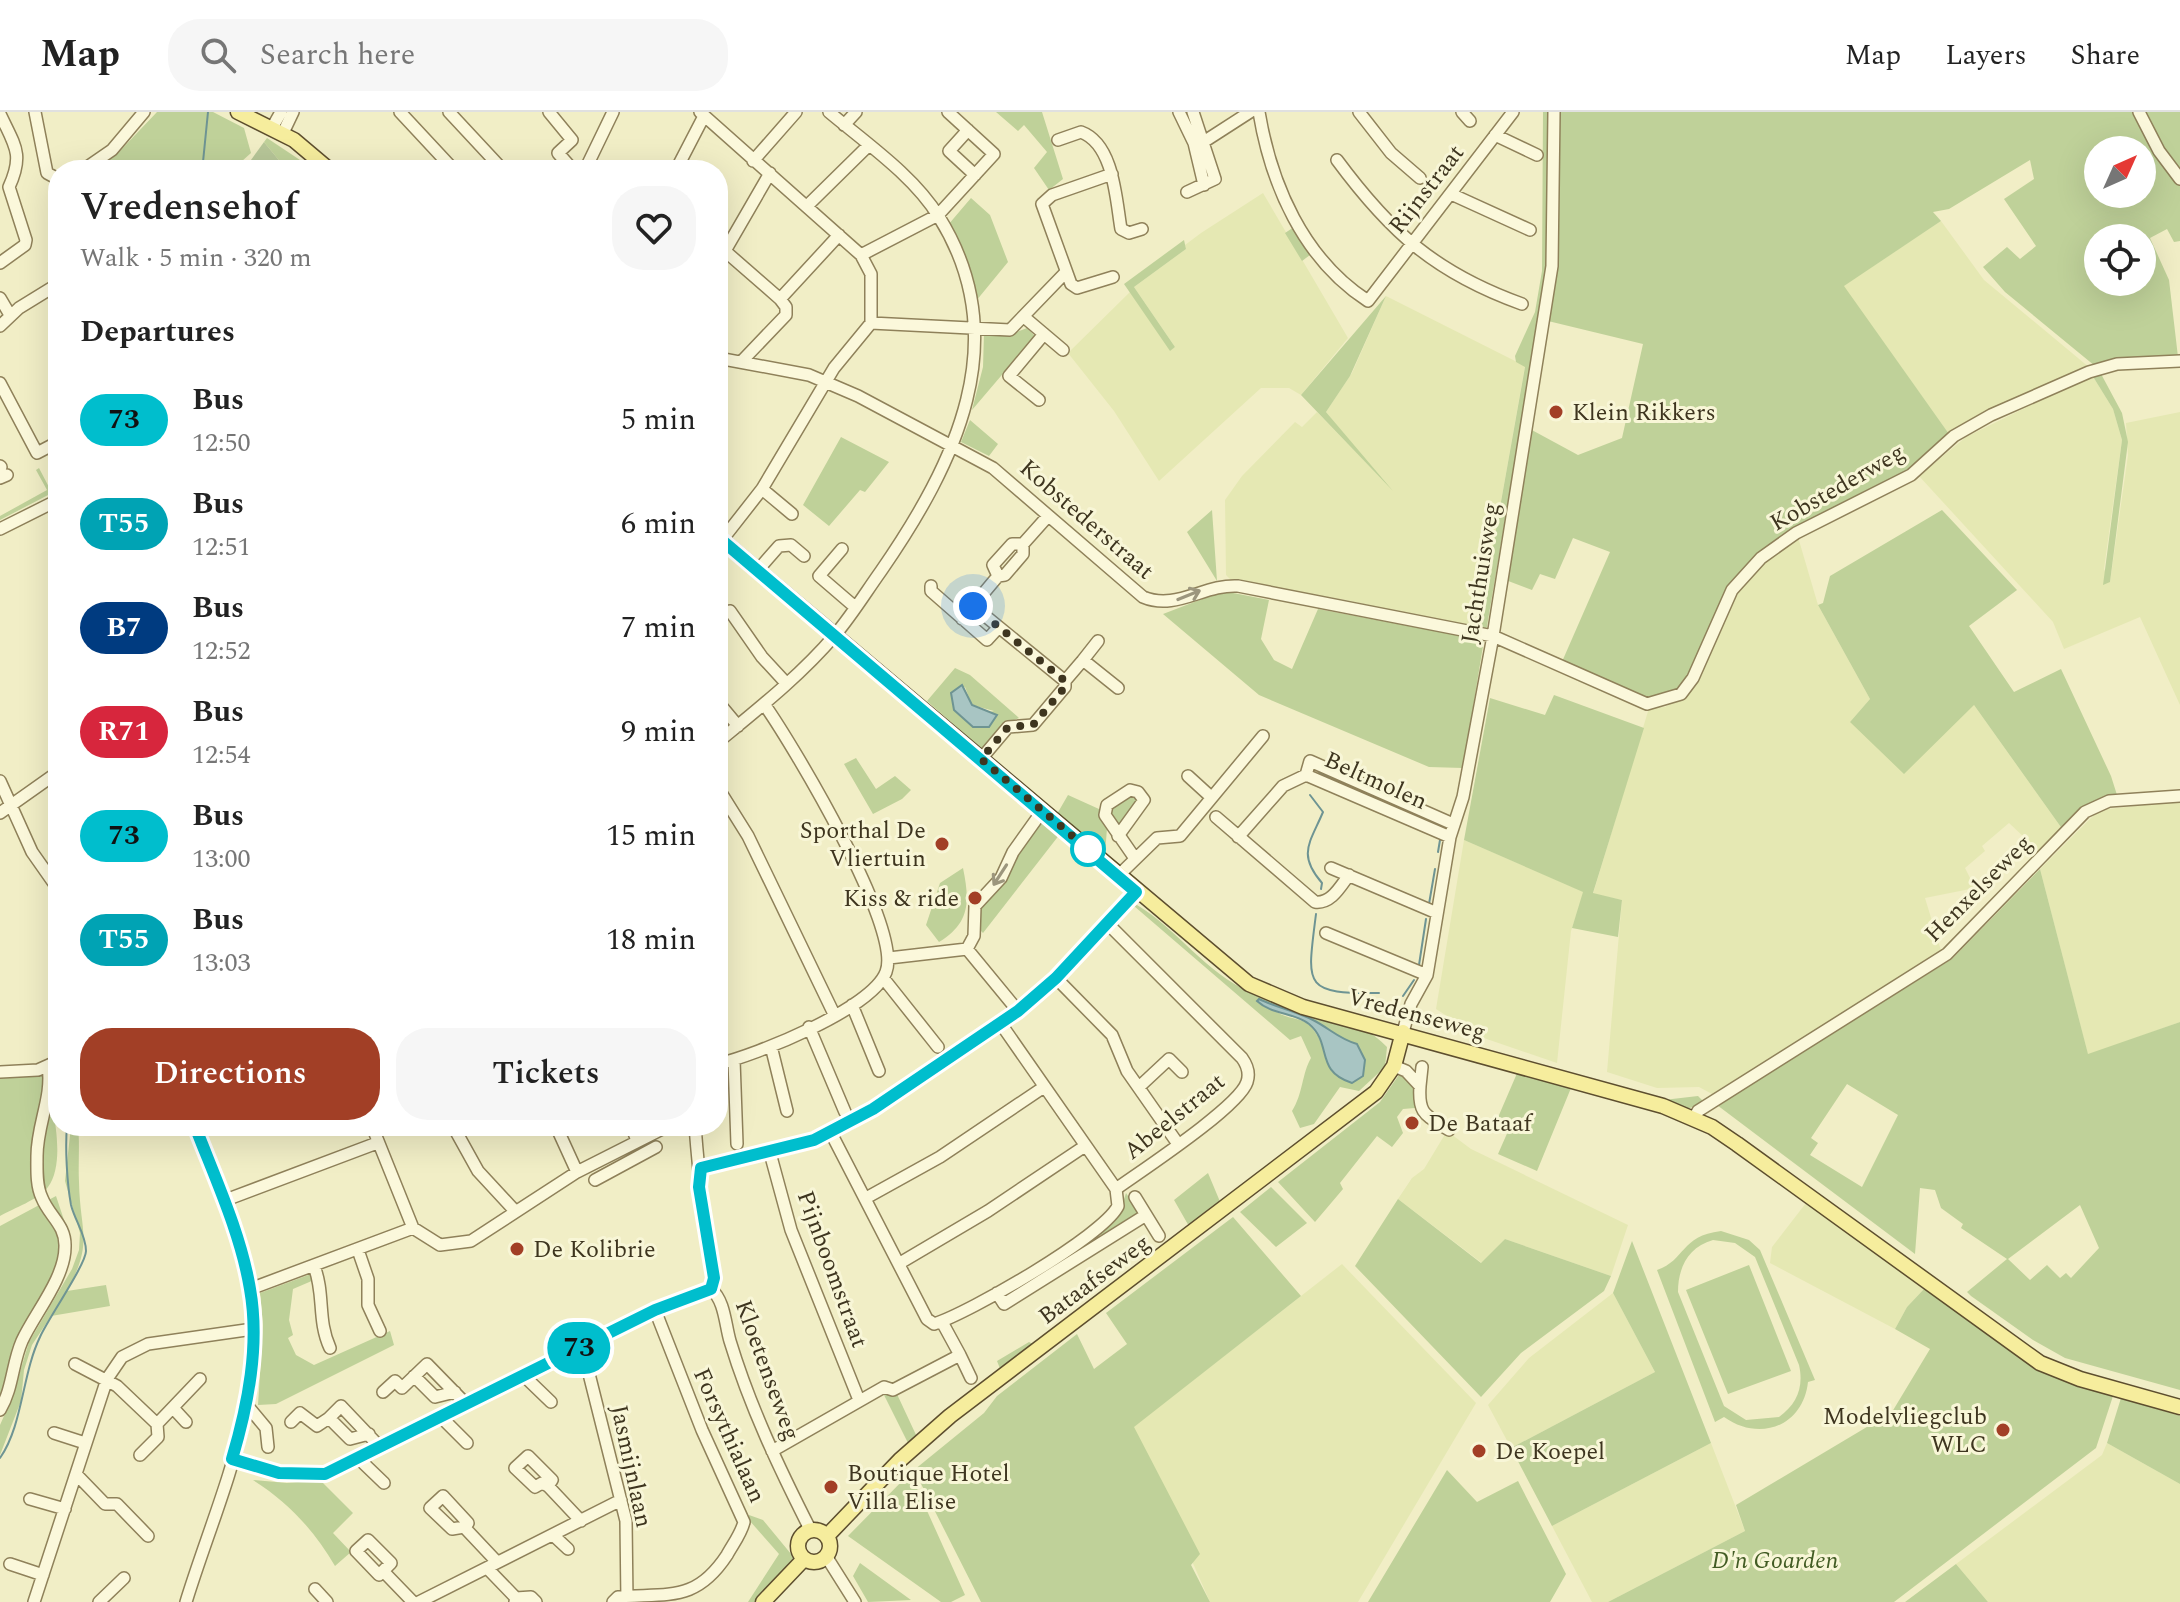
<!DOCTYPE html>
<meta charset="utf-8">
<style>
body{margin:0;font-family:Spectral,serif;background:#f6f6f6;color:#222;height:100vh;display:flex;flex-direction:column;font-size:30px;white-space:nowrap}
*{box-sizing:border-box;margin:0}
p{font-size:26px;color:#767676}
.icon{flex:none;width:44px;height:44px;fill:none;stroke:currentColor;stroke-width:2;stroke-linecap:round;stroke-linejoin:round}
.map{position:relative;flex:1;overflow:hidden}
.sheet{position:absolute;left:48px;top:48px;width:680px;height:976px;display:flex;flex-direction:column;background:#fff;border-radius:32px;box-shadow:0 8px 32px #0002}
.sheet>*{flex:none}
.badge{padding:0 16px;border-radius:26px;font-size:28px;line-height:52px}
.needle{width:52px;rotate:45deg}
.controls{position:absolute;left:2084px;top:24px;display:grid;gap:16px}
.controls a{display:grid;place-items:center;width:72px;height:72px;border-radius:50%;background:#fff;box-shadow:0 8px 32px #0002;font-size:40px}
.you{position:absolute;width:40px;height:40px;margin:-20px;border:6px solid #fff;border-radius:50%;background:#1a73e8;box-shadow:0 0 0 12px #1a73e833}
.map>.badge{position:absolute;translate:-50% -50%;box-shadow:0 0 0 4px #fff}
h2{padding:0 32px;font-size:30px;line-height:72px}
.round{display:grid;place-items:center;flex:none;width:84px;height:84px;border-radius:32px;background:#f6f6f6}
.headline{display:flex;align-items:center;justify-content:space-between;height:136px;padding:0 32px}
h1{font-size:38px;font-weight:600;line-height:60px}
.cta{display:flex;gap:16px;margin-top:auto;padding:16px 32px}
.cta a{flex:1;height:92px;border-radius:32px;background:#a23f26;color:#fff;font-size:32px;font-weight:600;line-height:92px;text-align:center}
.cta a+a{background:#f6f6f6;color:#222}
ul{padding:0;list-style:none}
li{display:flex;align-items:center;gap:24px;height:104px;padding:0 32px}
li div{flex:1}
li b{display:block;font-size:30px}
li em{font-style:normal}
li .badge{min-width:88px;font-weight:700;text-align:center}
header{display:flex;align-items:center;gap:48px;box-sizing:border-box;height:112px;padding:0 40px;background:#fff;border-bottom:2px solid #e0e0e0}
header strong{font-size:38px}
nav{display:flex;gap:44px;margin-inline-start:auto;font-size:28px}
.search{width:560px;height:72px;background:#f6f6f6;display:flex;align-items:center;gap:20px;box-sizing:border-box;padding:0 28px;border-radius:32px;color:#767676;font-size:30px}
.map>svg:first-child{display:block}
.farmland{fill:#e5e8b3}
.green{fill:#bfd199;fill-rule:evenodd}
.cemetery{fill:#b7c698}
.water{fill:#a8c5c3;stroke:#6e9493;stroke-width:2}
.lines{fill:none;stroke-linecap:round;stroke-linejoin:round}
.stream{stroke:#6e9493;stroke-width:2}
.minor-casing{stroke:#8f815a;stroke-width:14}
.major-casing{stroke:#5d4e2e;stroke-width:17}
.minor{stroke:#fbf8db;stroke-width:11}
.major{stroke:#f6ed9d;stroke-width:14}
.oneway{stroke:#9c967d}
.line-casing{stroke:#fff;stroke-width:18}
.line{stroke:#00becd;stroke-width:12}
.walk{stroke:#3e351f;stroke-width:8;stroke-dasharray:0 14.4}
.poi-dot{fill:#a23f26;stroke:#f8f6d7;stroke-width:3}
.stop-dot{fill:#fff;stroke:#00becd;stroke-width:4}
.labels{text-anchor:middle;stroke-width:6;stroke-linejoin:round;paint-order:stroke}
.street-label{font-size:24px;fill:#3e351f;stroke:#f8f6d7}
.poi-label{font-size:24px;fill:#3e351f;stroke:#f8f6d7;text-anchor:start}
.park-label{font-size:24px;font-style:italic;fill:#425c24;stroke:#f8f6d7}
</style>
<header>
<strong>Map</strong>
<div class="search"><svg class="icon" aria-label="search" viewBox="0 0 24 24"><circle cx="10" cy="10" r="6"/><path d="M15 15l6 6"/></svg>Search here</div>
<nav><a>Map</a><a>Layers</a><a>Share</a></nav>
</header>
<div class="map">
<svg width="2180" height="1490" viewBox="0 0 2180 1490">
<rect width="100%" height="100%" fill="#f1eec6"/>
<path class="farmland" d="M1263,81L1348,226L1301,283L1289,276H1261L1159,369L1114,299L1068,241L1130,180L1170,238L1175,235L1134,175L1186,137L1185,133L1201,121Z
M1941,109L1984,168L2090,256L1949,322L1843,174Z
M1386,184L1525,254L1478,519L1351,489L1231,468L1226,463L1225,388L1242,364L1295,310L1302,315L1317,300L1379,364L1326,300L1352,261Z
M2092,263L2113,297L2122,328L2104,457L2110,470L2128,343L2126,311L2180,300V593L2140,505L2064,537L2053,510L1919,364L1966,325Z
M1798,425L1818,493L1870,587L1850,610L1974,593L2063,718L2041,741L2009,711L1982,734L1985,739L1965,756L1975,776L1925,786L1942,842L1921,856L1712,982L1699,975L1657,976L1607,960L1622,788L1593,782L1649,596L1665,595L1685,584L1728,493L1749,461Z
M2180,689V910L2088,943L2040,757L2099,698Z
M1464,728L1584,780L1571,819L1557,951L1478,924L1436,897Z
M1447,1019L1471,1037L1628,1113L1611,1164L1505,1127L1482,1151L1398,1087L1412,1066L1424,1057Z
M1806,1091L1924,1177L1907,1195L1895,1217L1770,1151L1772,1135Z
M1342,1152L1476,1291L1358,1490H1210L1133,1315Z
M1613,1181L1655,1260L1511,1336L1488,1293L1529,1246Z
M1711,1331L1745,1419L1608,1490H1592L1552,1414Z
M2107,1331L2180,1372V1490H1988L1956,1452L2102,1343Z"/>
<path class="green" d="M157,0H213L244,16L251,41L232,58H94L117,42Z
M996,0H1042L1063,67L1049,78L1034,56L1047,40L1024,13L1018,19Z
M1543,0H1550L1548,152L1486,520L1478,519L1525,255L1516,250L1515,244L1535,200L1542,159Z
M1558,0H2135L2157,42L2180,73V129L2174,130L2167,117L2150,126L2169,168L2178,245L2095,254L2005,180L1983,155L2007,135L2020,147L2036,134L2004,87L2034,67L2030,48L1949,97L1933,100L1941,109L1844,174L1949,322C1935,335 1920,351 1904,362C1848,402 1765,415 1727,478C1711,504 1694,578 1664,585C1637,592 1587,563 1561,552L1610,440L1573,426L1555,467L1540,462L1532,478L1503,467L1530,317L1578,343L1622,326L1643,232L1548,209L1558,135ZM2098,38H2142V82H2098ZM2098,126H2142V170H2098Z
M2141,0H2180V61L2167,46Z
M267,26L315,58H287L264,30Z
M971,86L990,103L1008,150L976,189L967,155L948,113Z
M1294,115L1314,140L1302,149L1285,121Z
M1184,128L1186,137L1134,175L1175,235L1170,239L1124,172Z
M1386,184L1350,264L1326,300L1393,379L1301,283Z
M1027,216L1035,224L972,298L983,255L984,221L1006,224Z
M2100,260L2122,301L2128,330L2110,470L2103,473L2122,328L2113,297L2092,263Z
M970,308L998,332L989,344L961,330Z
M841,325L889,350L865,380L860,378L829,414L803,393Z
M39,356L52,381L0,408V404L47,378L36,358Z
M1212,398L1217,469L1187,420Z
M1942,398L2017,478L1969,514L2014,580L2061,557L2111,664L2117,683L2063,718L1974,593L1904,662L1850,610L1870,587L1818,493L1823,491L1830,464Z
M1223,479L1269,488L1261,527L1274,548L1292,557L1318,497L1484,528L1463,656L1429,655L1259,583L1163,502Z
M955,556L970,563L1019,606L1006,611L983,638L927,589ZM965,575L972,593L994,599L963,606L954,598L951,581Z
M1554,583L1644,616L1593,781L1622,788L1618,825L1572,816L1583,780L1464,728L1490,586L1545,603Z
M856,646L876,677L895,664L911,678L902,687L873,702L844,652Z
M1068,683L1099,697L1107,716L1105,743L1057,702Z
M1129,684L1137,685L1138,692L1117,714L1109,704L1111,696Z
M1042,705L1060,722L983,821L979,817L977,794L1007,759Z
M963,756C970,790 970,811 939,830L926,813L940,771Z
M2040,757L2088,942L2180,910V1278L2065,1246L2033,1228L1971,1184L1967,1180L2007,1147L1961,1116L1963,1112L1941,1096L1935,1078L1920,1076L1915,1142L1717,993L1952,847ZM1847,972L1898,1003L1862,1075L1810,1043L1818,1031L1811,1026ZM2080,1093L2099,1136L2071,1166L2066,1161L2060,1166L2047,1153L2030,1168L2008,1147Z
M1137,793C1177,817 1206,861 1250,880C1295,899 1353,899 1387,935L1385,955L1359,979L1340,975L1314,1012L1300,1016L1292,999C1303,982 1302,961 1311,946L1301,924L1290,928L1134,794ZM1262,888L1324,915L1338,926L1363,964L1352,971C1316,956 1332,940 1312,916C1303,905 1289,908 1277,900C1272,897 1267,892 1262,888Z
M1518,959L1571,976L1537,1059L1498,1042L1509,1017L1496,1010Z
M41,960C53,986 67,1050 48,1075C38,1088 14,1096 0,1104V964Z
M1401,960L1416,975L1415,996L1403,997L1397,1005L1403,1021L1392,1035L1377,1024L1340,1071L1343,1077L1315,1110L1278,1070L1380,990Z
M1698,984L1704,990L1683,999L1655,989Z
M71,1014H78C80,1033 78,1051 79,1070C80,1121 94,1129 67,1179L106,1173L110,1194L51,1204L32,1233L24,1258L21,1289L0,1343V1313L12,1286L29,1230L72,1157L79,1138L80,1121L65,1069Z
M1208,1061L1221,1092L1190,1116L1174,1088Z
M1271,1075L1307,1111L1276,1135L1240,1100Z
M1126,1081L1140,1102L1103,1126L1100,1122L1118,1106Z
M56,1084L70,1126L69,1147L28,1213L0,1297V1114Z
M1398,1087L1481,1151L1505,1127L1611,1164L1604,1179L1521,1241L1481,1285L1355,1154Z
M1233,1105L1301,1184L1134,1315L1200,1442L1191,1453L1210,1490H981L914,1358L984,1301L997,1284L1077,1222L1094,1257L1127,1232L1106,1201Z
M1721,1119L1749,1128L1760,1138L1815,1268L1808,1270C1803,1315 1759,1330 1724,1305L1715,1310L1657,1158C1686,1148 1680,1124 1721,1119ZM1713,1128L1735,1131L1755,1145L1799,1253C1804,1275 1797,1292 1779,1305L1746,1308L1724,1294L1678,1180C1678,1156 1688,1135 1713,1128Z
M1632,1129L1711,1331L1552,1414L1511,1336L1655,1260L1613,1181Z
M1749,1153L1791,1259L1728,1282L1686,1178Z
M311,1162L314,1168L293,1177L289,1208L293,1223L288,1226L296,1243L314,1253L390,1219L394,1233L276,1292L258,1293L263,1213L260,1181Z
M1924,1177L2040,1260L2113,1284L2096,1336L1894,1490H1608L1745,1419L1736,1393L1892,1300L1930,1237L1895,1217L1907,1195Z
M1029,1230L1035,1233L1001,1259L997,1249Z
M896,1280L917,1325L909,1333L883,1281Z
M2121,1286L2180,1304V1372L2107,1331Z
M1447,1358L1477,1390L1518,1369L1566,1462L1550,1490H1368Z
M910,1361L965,1483L951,1490H941L848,1424Z
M253,1368L287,1371L320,1368L353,1401L333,1421L351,1440L335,1454C314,1418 288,1390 253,1368Z
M749,1403L763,1408L796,1448L756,1490H748L779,1442L749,1408Z
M860,1451L911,1488L868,1490L853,1464Z
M1956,1452L1988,1490H1905Z"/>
<path class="cemetery" d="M264,30L287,58H250L251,48Z"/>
<path class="water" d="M962,573L972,593L997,603L989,615H973L954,598L951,581Z
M1259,887C1276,895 1295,899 1313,908C1329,916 1339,927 1357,932L1365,948L1363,964L1352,971C1314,959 1333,932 1309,912C1294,900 1272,903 1257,889Z"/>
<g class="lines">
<path class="stream" d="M195,58L203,50L208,0
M1319,661L1443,715
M1310,683L1323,700C1310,731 1297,742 1322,771L1321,777
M1438,740L1440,728
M1429,792L1435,757
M1316,802C1307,874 1302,882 1379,881
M1419,853L1426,807
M1403,884L1414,868
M0,1346C23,1313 22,1262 40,1225C48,1207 86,1152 86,1139C86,1123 75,1109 71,1093C67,1071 65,1036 67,1014"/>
<defs>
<path id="minor" d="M35,0L47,61L58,67
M400,0L454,58
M449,0L503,58
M549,0L572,28L558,41L573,58
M700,0L861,143L871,162V211L834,256L762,377L722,428
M1179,0L1194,31L1204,73
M1259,0C1271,72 1303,147 1368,189L1513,0
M1359,0L1391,41L1420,66
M1462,0L1470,9
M2139,0L2159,39L2180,67
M0,2C15,34 24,42 9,75L26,128L25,133L0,151
M844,13L856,0
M272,16L281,0
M968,18L949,39L975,63
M283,21L293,0
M1495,23L1537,43
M1058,28L1081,20C1114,32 1116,88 1121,117L1129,121L1142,117
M1205,29L1250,0
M1337,48C1391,121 1436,161 1522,192
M753,49L796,0
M83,58L112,38L144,0
M585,58L613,0
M676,58L704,4
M1112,62L1052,83L1042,92L1071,172L1077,176L1113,165
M1187,80L1215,67L1193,0
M1451,82L1530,118
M807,94L868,34
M725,139L780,187
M861,143L938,103L994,42L948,0
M718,151L770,61
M0,186L10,203
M1024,205L1063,238
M871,211L1010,218L1065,161
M0,214L19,196L58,172
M718,246L809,263L858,284L993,356L1143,485C1176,499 1204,472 1238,474L1493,524L1647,592L1681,582L1693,566L1732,478L1761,446L1796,421L1911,363L1954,324L1991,303L2089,260L2117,252L2180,249
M741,250L786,203V195L780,187L839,123
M0,271L37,341L56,331
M1039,288L1009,264L1044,222
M0,354L1,355
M0,366L7,363
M762,377L792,402
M0,417L58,388
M842,437L819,464L855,495
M758,458L779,434L791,433L804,444
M998,464L1005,463L1023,442V432L1048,404
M931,474V479L987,528L998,516
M973,494L1065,569V575L1033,613L1008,615L981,647
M730,499L762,545L786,571
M962,507L998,464L993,453L1012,432H1023
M1083,548L1098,529
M1065,569L1083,548L1118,576
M718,590L738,614
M718,630C758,597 801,563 835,523C852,503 866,480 881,459C955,352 1016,228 939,105C914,64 866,31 829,0
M1306,663L1310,649L1453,712
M1306,663L1450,725
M1188,664L1211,685
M0,669L32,740L58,777
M718,676L748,724L834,902
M0,701L58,660
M1216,705L1315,790C1331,792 1340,775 1349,763
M1118,724L1144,688L1138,680L1130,678L1107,693L1105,703L1134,745
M1238,725L1283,674L1306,663
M1331,756L1437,801
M1119,763L1157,726L1180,724L1263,624
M1326,821L1427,863
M967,837L974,824L975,794L1001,766L1013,740L1043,698
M889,846L967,837L1018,899
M1056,866L1112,923L1127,959L1178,1032
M884,867L938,935
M852,893L879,959
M1001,912L1116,1077
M809,915L845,1000
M1403,920L1411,892L1427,863L1450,725L1463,685L1493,524L1552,154L1554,0
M771,934L787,999
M734,948L737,1032
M718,952C756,943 872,897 886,860C903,817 793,633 764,592
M1394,954L1406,959L1420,974C1418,1003 1426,1003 1449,1018
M0,960L38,958L58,949
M1420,974L1422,955
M1139,975L1169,947L1182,960
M1694,1006L1698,999L1947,842L2085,700L2109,689L2180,684
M372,1014L413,1116
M453,1014L478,1059L515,1099
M556,1014L577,1060
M631,1014L637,1028
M695,1014C699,1065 704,1114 714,1166L711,1177
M831,1021L927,1207L934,1212C969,1201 1103,1124 1118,1094L1116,1077C1141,1059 1239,995 1247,970C1250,961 1247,953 1242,946L1108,812
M770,1041L791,1118L859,1288
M701,1056L796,1034L850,1011L1018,899L1056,866L1136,780
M595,1068L656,1035
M1135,1085L1159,1124
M866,1086L940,1045L1044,975
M223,1089L377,1031
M358,1138L368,1167V1193L380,1219
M900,1151L988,1099L1085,1034
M314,1154C325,1182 317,1208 330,1236
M250,1177L413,1116L440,1133L471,1129L577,1060L668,1014
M711,1177C725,1189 725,1212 730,1229C750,1295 780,1358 811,1419
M997,1181L1004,1192L1146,1103
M582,1234L626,1409L627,1489
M960,1243L971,1266
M75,1252L117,1274L157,1312L200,1267
M523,1263L551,1290
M414,1264L435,1285L455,1280
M383,1280L395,1269L402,1276L427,1252L466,1292
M246,1292L266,1316L268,1335
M174,1297L186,1310
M0,1298C13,1276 12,1252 22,1229C35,1201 65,1166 65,1135C66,1113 49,1104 42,1086C36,1074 37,1057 37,1044C37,1012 53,985 48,954
M441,1305L467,1331
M291,1310L300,1301L317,1314L329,1306
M54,1321L85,1331
M369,1322L350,1327L329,1306L341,1294L380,1335
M772,1339L884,1275L893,1278L960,1243L942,1210
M140,1343L158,1325L157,1312
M358,1346L384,1371
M232,1347L279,1361L325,1362L655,1198L711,1177
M76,1362L105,1392H117L148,1424
M548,1374L552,1368L528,1344L515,1356L535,1375L542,1371L548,1374L581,1409
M30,1387L65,1397
M464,1415L452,1417L430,1396L443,1384L468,1411L464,1415L497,1450
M553,1423L568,1437
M826,1444L855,1490
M10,1452L43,1463
M487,1456L516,1486L515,1490
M383,1459L391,1451L368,1428L356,1439L379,1463L383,1459L413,1490
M315,1477L327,1490
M516,1486L531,1485L536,1490
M34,1490L107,1267L122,1245L148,1232L253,1217
M99,1490L124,1466
M186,1490C216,1392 270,1281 250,1176C239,1121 215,1066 195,1014
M419,1490L621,1388
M613,1490L618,1485C670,1481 696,1490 727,1443C733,1432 741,1422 744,1410L702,1318L655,1198"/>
<path id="major" d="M238,0L294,28L326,55
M718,425L1249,872L1303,895L1663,994L1712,1015L1737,1032L2040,1251L2080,1267L2180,1295
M798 1434a16 16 0 1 1 32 0a16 16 0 1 1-32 0Z
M827,1424L900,1348L950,1304L1376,980L1394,954L1403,920
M763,1490L804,1447"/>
</defs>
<use href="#minor" class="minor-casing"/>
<use href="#major" class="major-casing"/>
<use href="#minor" class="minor"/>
<use href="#major" class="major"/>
</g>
<defs><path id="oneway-shaft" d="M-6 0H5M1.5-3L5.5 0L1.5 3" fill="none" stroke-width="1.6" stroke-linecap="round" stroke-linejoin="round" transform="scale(2)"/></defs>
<g class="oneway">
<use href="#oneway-shaft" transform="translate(1189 483) rotate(-22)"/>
<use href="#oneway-shaft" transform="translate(1000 763) rotate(123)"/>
</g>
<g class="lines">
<defs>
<path id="line" d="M195,1014C215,1066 241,1122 250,1177C260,1233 248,1293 232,1347L279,1361L325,1362L655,1198L711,1177L714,1166L699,1075L701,1056L814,1028L873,997L1018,899L1056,866L1136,780L718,425"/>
</defs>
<use href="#line" class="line-casing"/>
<use href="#line" class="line"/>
<path class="walk" d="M973,494L1065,569V575L1033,613L1008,615L981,647L1088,737"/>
</g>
<g class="poi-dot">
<circle cx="1556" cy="300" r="8"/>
<circle cx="942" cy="732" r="8"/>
<circle cx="975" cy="786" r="8"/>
<circle cx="1412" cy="1011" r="8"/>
<circle cx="517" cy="1137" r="8"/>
<circle cx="2003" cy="1318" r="8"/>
<circle cx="1479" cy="1339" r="8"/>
<circle cx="831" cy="1375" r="8"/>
</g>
<circle class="stop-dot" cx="1088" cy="737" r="16"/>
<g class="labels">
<g class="street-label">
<text transform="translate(1426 77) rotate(-52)" y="8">Rijnstraat</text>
<text transform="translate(1837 375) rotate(-30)" y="8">Kobstederweg</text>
<text transform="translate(1087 407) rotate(41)" y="8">Kobstederstraat</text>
<text transform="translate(1480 461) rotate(-81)" y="8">Jachthuisweg</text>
<text transform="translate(1376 668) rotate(24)" y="8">Beltmolen</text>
<text transform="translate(1978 776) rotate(-45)" y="8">Henxelseweg</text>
<text transform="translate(1417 902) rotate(15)" y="8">Vredenseweg</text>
<text transform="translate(1174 1004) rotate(-39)" y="8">Abeelstraat</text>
<text transform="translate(833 1157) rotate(70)" y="8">Pijnboomstraat</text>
<text transform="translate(1094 1167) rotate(-37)" y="8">Bataafseweg</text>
<text transform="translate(768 1258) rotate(70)" y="8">Kloetenseweg</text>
<text transform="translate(730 1323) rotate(66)" y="8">Forsythialaan</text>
<text transform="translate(632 1354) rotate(78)" y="8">Jasmijnlaan</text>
</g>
<g class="poi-label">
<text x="1572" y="308">Klein Rikkers</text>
<text x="926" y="726" text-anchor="end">Sporthal De<tspan x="926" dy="28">Vliertuin</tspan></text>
<text x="959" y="794" text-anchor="end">Kiss &amp; ride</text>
<text x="1428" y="1019">De Bataaf</text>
<text x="533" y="1145">De Kolibrie</text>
<text x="1987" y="1312" text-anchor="end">Modelvliegclub<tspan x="1987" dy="28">WLC</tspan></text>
<text x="1495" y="1347">De Koepel</text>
<text x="847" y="1369">Boutique Hotel<tspan x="847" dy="28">Villa Elise</tspan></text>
</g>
<g class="park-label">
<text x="1775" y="1456">D'n Goarden</text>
</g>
</g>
</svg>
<div class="controls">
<a><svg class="needle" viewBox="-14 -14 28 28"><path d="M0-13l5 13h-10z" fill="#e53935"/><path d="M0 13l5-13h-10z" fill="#767676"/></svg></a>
<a><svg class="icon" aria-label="locate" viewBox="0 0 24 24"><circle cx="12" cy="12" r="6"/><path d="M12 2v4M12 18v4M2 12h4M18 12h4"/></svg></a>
</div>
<div class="you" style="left:973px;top:494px"></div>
<b class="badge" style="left:579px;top:1236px;background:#00becd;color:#111">73</b>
<section class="sheet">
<div class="headline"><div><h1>Vredensehof</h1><p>Walk · 5 min · 320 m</p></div><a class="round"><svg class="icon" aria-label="heart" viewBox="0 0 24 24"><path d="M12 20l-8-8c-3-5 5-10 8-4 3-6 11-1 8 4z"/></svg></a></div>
<h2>Departures</h2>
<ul>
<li><span class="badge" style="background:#00becd;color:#111">73</span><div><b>Bus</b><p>12:50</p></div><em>5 min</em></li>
<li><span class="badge" style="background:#00a3b4;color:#fff">T55</span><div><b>Bus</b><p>12:51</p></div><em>6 min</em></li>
<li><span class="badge" style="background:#003b80;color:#fff">B7</span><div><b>Bus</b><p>12:52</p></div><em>7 min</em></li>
<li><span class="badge" style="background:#d7263d;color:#fff">R71</span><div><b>Bus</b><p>12:54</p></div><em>9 min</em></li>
<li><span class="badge" style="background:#00becd;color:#111">73</span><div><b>Bus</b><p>13:00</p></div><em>15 min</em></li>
<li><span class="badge" style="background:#00a3b4;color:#fff">T55</span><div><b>Bus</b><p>13:03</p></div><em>18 min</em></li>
</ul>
<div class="cta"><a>Directions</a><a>Tickets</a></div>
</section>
</div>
